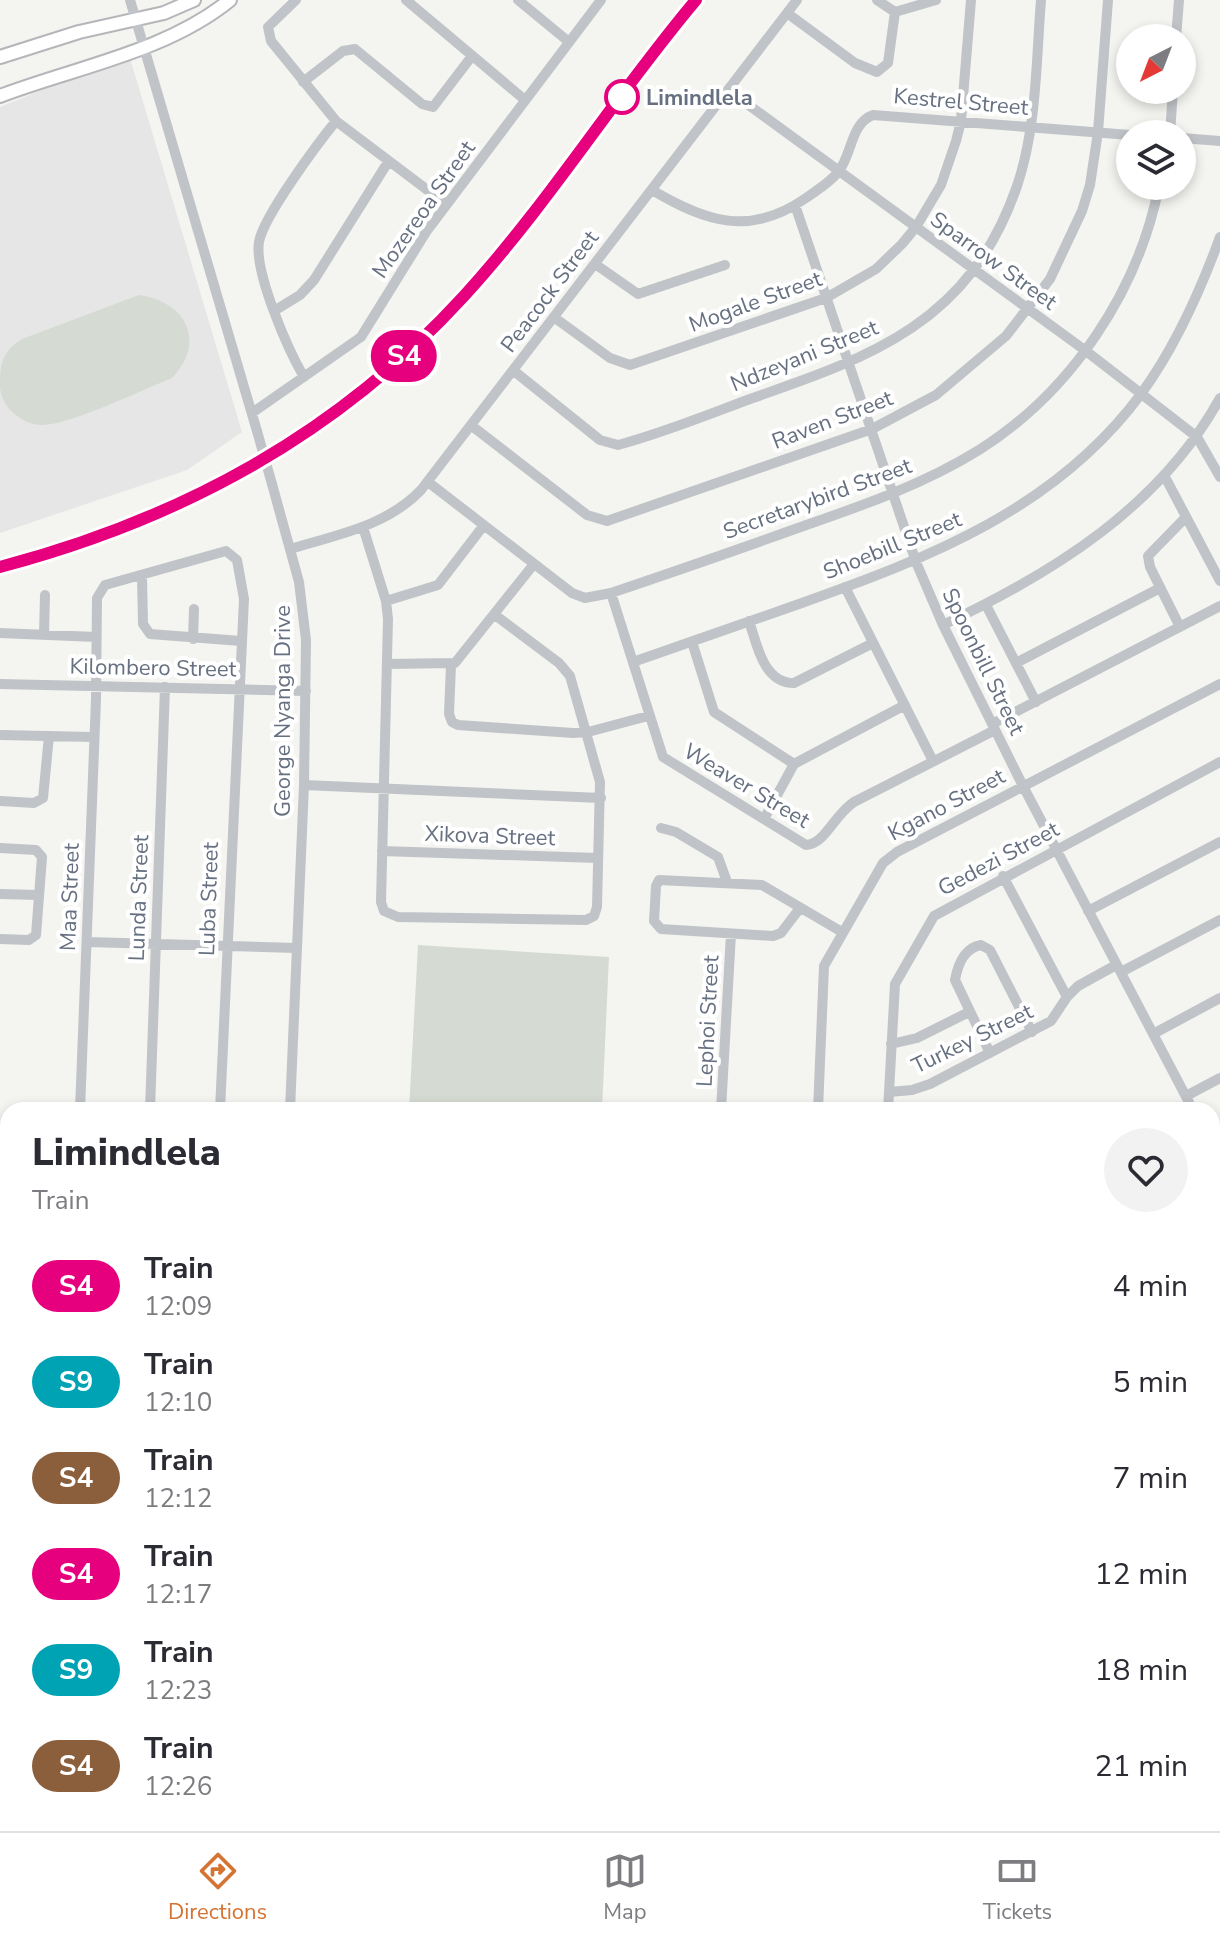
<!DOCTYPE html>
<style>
body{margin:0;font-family:"Nunito Sans",sans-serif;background:#f2f2f3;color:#2b2b33;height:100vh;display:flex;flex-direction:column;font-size:30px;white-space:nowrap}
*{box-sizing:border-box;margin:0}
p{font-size:26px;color:#7c7c81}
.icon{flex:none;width:44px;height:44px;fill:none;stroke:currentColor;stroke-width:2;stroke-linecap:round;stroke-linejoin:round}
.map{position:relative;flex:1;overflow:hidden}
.drawer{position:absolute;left:0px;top:1102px;width:1220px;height:730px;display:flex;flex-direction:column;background:#fff;border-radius:24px 24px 0 0;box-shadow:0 4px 12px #0003}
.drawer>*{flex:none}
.badge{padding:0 16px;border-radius:26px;font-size:28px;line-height:52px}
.needle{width:52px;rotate:222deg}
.fabs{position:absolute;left:1116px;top:24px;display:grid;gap:16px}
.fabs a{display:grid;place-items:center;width:80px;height:80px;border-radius:50%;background:#fff;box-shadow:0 4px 12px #0003;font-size:40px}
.map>.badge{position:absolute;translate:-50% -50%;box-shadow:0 0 0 4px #fff}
.round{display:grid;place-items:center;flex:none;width:84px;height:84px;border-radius:42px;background:#f2f2f3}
.overview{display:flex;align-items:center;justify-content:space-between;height:136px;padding:0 32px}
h1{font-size:38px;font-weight:800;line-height:60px}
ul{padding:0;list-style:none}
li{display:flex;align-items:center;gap:24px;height:96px;padding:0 32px}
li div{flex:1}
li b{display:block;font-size:30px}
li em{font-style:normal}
li .badge{min-width:88px;font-weight:700;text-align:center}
.menu{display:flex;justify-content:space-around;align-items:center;height:112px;border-top:2px solid #e1e1e2;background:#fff;font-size:22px;color:#7c7c81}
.menu a{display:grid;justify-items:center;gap:4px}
.menu .on{color:#d47332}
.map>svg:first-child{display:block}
.built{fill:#e5e6e5}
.green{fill:#d5dbd3}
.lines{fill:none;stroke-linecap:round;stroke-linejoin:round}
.major-casing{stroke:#b4b6ba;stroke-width:16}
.minor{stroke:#c0c3c7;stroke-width:10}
.major{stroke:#fff;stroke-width:12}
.rail-casing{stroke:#a2a5ab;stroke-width:6}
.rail{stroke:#fff;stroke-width:3;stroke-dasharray:9;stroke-linecap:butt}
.minor-bridge{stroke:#c0c3c7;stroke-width:10}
.line-casing{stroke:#fff;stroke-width:18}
.line{stroke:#e6007e;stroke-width:12}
.stop-dot{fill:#fff;stroke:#e6007e;stroke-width:4}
.labels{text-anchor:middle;stroke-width:8;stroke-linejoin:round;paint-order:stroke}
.stop-label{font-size:22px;font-weight:bold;fill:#667080;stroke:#fff;text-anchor:start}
.street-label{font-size:22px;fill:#667080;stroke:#fff}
</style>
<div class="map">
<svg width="1220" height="1831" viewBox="0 0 1220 1831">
<rect width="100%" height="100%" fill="#f4f5f1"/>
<path class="built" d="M129,55L242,432L187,470L0,533V107Z"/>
<path class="green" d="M139,295C186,302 207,341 172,378C142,390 70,425 42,425C22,425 0,406 0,386C0,363 2,352 22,339Z
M418,945L609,957L602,1110H409Z"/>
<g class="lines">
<defs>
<path id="major" d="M0,57L79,32L164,13L194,0
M0,96C76,67 166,52 230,0"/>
</defs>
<use href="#major" class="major-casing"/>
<path class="minor" d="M130,0L257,431
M296,0L268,27L271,41L336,121L446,204
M406,0L525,100
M518,0L569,42
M877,0L895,12L936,0
M787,13L855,63L877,72L888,63L895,12
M1176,38L1179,0
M303,82L343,51L355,49L422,104L433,107L472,56
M728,90L1086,351L1197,437L1220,477
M1170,134L1173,90
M1182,138L1220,141
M652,190C706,222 750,237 806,198C817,190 831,182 839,171C852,154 851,123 873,115L1130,135
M795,205L916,562L943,625L1023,786L1193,1110
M595,264L638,294L725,265
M274,311L300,295L314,280L388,162
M555,318L610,358L630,365L826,298L876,269L902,244L916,227L941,185L956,141L961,121L971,0
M514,371L600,440L618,445C663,433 707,415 750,399C874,356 970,322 1017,186C1037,127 1036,62 1041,0
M304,377C288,350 254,272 259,242C263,217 318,143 336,121
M252,413L361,337L426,232L601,0
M472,426L587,515L607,521L872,429L936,395L1006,336L1050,279L1082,211L1090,185L1098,132L1108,0
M1164,475L1220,581
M428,482L572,593L585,598L611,593C673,572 734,551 795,529C858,507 921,486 979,450C1071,392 1138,292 1159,186
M272,484L299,582L306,640L304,785L290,1110
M363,527L386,601L388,619L381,902L384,911L398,917L586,920L594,916L597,907L600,782L570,676L559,663L495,615
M290,549C336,535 387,526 421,490L797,0
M142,576L143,624L150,634L241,641
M845,587L933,761
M611,593L663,757L806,845C825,844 834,815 854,802L995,730
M386,601L438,585L484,525
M986,605L1036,702
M749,621C757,644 763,683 794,683L873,643
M943,625C1053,573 1160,507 1220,398
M1180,627L1150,567L1148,556L1186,517
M0,633L96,637
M44,635L45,595
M193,639L194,609
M692,642L714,712L794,764
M633,662C688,643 744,623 799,604C929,558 1056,509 1141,394C1176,346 1200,292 1220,237
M1016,663L1160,588
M387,664L455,663L534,564
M451,665L449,714L452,722L458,725L573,733L588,732L648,716
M0,684L306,691
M992,724L1220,606
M0,735L94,737
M304,785L601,798
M0,801L34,803L43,798L49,736
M764,819L794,764L905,705
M661,828L676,832L718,857L727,882
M0,848L36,850L42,857L36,935L29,940L0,939
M382,851L597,858
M0,894L39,895
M800,908L781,933L773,936L661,929L654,921L656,886L659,880L762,885L842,932
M1088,911L1220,842
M87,942L296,948
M1121,972L1220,920
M1067,997L1078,986L1116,965
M1153,1034L1220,998
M891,1044L917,1038L969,1012
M990,1053L955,980C958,964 964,948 981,945L990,950L1032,1032
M889,1092L912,1090L930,1084L1051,1021L1067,997L1003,876
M1186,1096L1220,1078
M80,1110L96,699L97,598L105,585L226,551L237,560L244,599L220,1110
M150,1110L165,687
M721,1110L731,934
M818,1110L824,966L883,863L897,852L1220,684
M888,1110L895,984L934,916L1220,762
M1212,1147L1220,1162
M0,1150H8
M0,1233H8
M1212,1278H1220
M0,1311H8
M0,1381L8,1382
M0,1450H8
M0,1517H8
M1212,1558H1220
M0,1586H8
M1212,1625L1220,1626
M0,1658H8
M1212,1698H1220
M0,1799L8,1801
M733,1824H744
M836,1824L845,1827L973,1830L982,1824
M1003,1824L1004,1831
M266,1831V1824"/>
<use href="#major" class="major"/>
<defs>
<path id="rail" d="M0,567C181,519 337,435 464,296C549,203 616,96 696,0"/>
</defs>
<use href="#rail" class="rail-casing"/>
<use href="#rail" class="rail"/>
<path class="minor-bridge" d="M257,431L272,484"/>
</g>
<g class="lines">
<defs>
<path id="line" d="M0,567C181,519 337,435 464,296C549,203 615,96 696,0"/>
</defs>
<use href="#line" class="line-casing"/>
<use href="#line" class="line"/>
</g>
<circle class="stop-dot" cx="622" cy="97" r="16"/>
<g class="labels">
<g class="stop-label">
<text x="646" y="105">Limindlela</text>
</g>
<g class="street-label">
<text transform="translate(961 101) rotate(5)" y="8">Kestrel Street</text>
<text transform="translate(423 209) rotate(-55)" y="8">Mozereoa Street</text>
<text transform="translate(994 260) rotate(36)" y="8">Sparrow Street</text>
<text transform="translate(549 291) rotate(-53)" y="8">Peacock Street</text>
<text transform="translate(755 301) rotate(-20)" y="8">Mogale Street</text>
<text transform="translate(804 355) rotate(-22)" y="8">Ndzeyani Street</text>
<text transform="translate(832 419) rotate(-21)" y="8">Raven Street</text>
<text transform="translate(817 498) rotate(-20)" y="8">Secretarybird Street</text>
<text transform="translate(892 545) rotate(-22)" y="8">Shoebill Street</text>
<text transform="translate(984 661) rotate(64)" y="8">Spoonbill Street</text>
<text transform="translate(153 667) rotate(1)" y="8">Kilombero Street</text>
<text transform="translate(282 711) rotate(-90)" y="8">George Nyanga Drive</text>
<text transform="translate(747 785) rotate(31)" y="8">Weaver Street</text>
<text transform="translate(946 804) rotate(-28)" y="8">Kgano Street</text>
<text transform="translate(490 835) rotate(2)" y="8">Xikova Street</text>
<text transform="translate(998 858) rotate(-28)" y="8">Gedezi Street</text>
<text transform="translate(69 897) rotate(-88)" y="8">Maa Street</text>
<text transform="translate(138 898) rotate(-88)" y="8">Lunda Street</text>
<text transform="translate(208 899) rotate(-88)" y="8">Luba Street</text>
<text transform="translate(707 1021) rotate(-87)" y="8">Lephoi Street</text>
<text transform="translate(972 1038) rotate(-26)" y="8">Turkey Street</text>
</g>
</g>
</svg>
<div class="fabs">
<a><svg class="needle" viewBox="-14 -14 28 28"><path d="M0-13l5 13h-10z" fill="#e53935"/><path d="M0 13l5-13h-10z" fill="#7c7c81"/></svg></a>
<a><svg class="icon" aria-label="layers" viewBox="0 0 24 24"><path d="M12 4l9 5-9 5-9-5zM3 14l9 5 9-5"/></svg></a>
</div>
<b class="badge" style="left:404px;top:356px;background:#e6007e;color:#fff">S4</b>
<section class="drawer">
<div class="overview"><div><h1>Limindlela</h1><p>Train</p></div><a class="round"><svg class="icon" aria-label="heart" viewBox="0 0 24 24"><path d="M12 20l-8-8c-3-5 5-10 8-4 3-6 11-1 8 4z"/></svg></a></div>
<ul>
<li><span class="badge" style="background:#e6007e;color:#fff">S4</span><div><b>Train</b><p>12:09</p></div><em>4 min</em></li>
<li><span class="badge" style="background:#00a3b4;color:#fff">S9</span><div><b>Train</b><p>12:10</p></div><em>5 min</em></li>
<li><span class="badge" style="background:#8b5e3c;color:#fff">S4</span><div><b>Train</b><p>12:12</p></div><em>7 min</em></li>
<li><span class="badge" style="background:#e6007e;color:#fff">S4</span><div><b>Train</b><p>12:17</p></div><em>12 min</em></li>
<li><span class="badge" style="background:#00a3b4;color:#fff">S9</span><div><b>Train</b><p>12:23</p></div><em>18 min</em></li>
<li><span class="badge" style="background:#8b5e3c;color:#fff">S4</span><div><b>Train</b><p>12:26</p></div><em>21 min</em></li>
</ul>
</section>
</div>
<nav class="menu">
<a class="on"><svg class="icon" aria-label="directions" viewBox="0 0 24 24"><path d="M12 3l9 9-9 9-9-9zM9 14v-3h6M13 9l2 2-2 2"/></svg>Directions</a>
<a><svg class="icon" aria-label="map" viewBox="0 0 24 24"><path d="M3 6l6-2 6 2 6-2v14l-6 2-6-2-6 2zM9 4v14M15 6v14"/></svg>Map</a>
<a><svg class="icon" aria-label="tickets" viewBox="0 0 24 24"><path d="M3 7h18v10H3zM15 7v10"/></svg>Tickets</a>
</nav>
